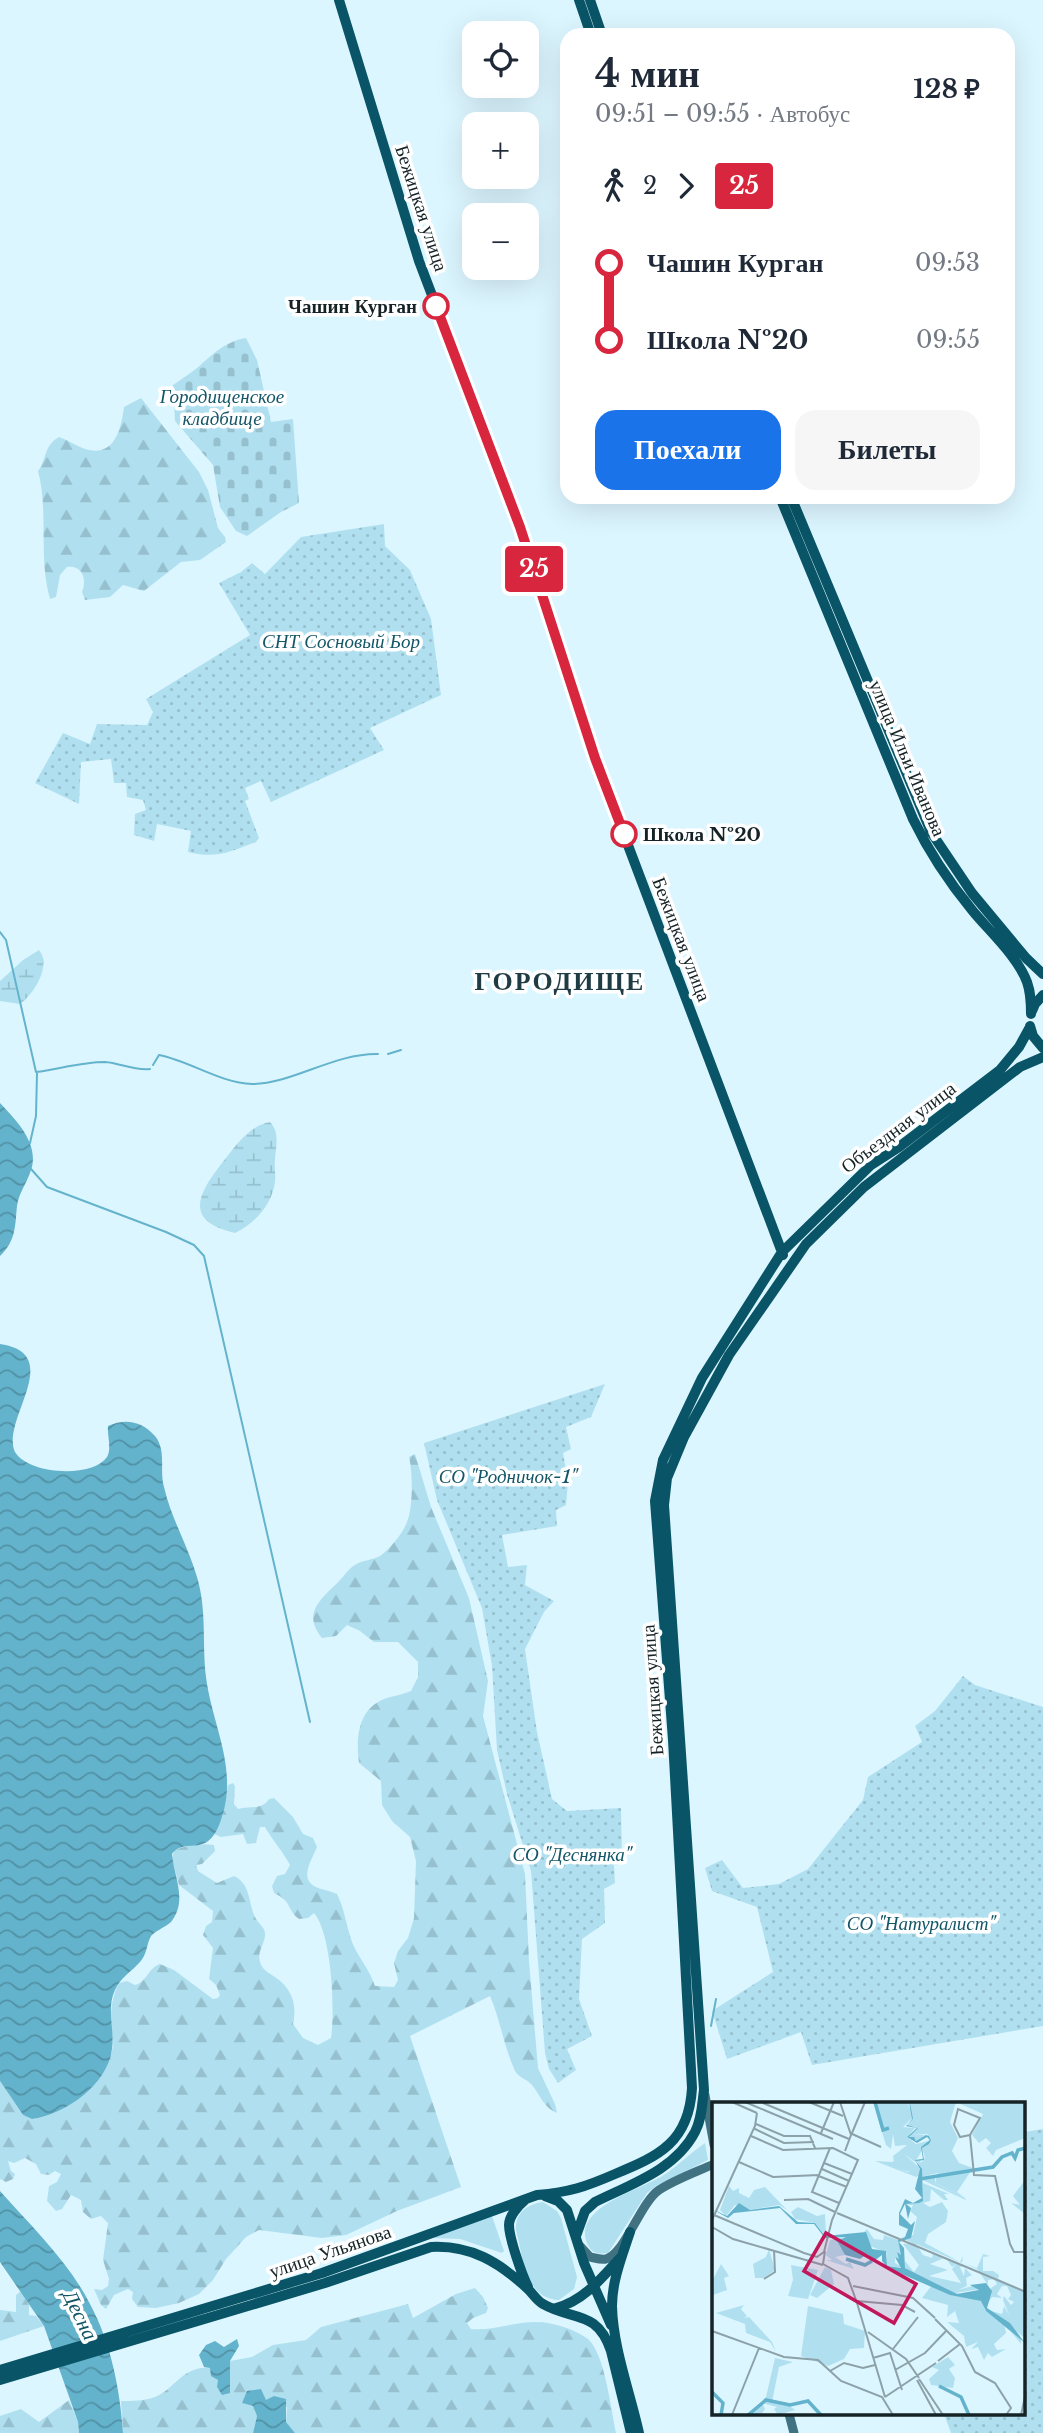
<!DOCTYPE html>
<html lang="ru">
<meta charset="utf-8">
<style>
body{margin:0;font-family:"Libre Baskerville",serif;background:#f6f6f7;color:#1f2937;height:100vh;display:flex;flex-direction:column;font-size:26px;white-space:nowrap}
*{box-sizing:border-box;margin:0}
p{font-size:23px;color:#747a83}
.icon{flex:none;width:38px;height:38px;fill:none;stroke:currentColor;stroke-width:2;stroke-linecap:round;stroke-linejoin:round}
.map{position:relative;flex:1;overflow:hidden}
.sheet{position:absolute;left:560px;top:28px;width:455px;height:476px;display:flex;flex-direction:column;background:#fff;border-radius:21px;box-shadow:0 7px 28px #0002}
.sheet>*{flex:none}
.badge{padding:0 14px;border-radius:5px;font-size:24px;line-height:46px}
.buttons{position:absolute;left:462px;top:21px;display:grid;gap:14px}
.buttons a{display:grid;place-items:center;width:77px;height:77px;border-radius:14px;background:#fff;box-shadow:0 7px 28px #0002;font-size:35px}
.map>.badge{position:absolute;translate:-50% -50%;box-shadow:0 0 0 4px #fff}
.legs{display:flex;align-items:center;gap:10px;height:77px;padding:0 35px;font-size:23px}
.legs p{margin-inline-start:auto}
.summary{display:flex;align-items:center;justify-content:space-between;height:119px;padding:0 35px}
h1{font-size:38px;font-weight:700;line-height:52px}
.cta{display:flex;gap:14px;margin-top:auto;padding:14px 35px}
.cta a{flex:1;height:80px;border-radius:21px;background:#1a73e8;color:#fff;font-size:28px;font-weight:700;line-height:80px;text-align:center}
.cta a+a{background:#f6f6f7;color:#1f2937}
ul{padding:0 35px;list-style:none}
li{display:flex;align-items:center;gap:24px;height:77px;font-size:26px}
li i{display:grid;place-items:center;width:10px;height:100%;margin:0 9px;background:currentColor}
li i::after{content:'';width:18px;height:18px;margin:-9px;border:5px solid;border-radius:50%;background:#fff}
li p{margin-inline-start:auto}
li:first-child i{background:linear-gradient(#0000 50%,currentColor 0)}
li:last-child i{background:linear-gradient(currentColor 50%,#0000 0)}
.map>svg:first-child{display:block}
.grass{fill:#b0e0f0}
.forest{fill:url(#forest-firs)}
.wetland{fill:url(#wetland-marsh)}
.cemetery{fill:url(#cemetery-stones)}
.park{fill:url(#park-dots)}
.water{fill:url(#water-waves)}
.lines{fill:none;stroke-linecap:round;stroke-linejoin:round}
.stream{stroke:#64b3cc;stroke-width:2}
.secondary{stroke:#417282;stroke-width:9}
.primary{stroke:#095567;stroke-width:10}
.line-1-casing{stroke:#fff;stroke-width:16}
.line-1{stroke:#d7263d;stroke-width:10}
.stop-1-dot{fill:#fff;stroke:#d7263d;stroke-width:3.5}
.labels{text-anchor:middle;stroke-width:7;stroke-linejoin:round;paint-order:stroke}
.street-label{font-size:19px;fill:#152226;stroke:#fff}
.stop-label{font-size:19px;font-weight:bold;fill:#152226;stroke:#fff;text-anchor:end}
.park-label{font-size:19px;font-style:italic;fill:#135667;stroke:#fff}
.water-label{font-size:21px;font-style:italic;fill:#105465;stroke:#fff}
.district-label{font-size:26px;font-weight:bold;letter-spacing:2px;fill:#1f3b44;stroke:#fff}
.inset-river{fill:none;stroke:#64b3cc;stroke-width:3.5}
.inset-road{fill:none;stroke:#8ca1a8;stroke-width:2}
.view{fill:#c2185b;fill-opacity:0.15;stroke:#c2185b;stroke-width:3.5}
.inset-edge{fill:none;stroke:#152226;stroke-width:3.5}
</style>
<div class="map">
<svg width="1043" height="2433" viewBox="0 0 1043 2433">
<defs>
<pattern id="forest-firs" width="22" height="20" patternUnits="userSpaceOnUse" patternTransform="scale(1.75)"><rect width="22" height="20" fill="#b0e0f0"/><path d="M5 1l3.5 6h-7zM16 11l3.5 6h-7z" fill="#96c0ce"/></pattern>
<pattern id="wetland-marsh" width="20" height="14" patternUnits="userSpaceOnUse" patternTransform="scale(1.75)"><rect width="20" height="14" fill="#b0e0f0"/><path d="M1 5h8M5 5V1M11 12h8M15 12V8" fill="none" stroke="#96c0ce"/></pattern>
<pattern id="cemetery-stones" width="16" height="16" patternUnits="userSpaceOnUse" patternTransform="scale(1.75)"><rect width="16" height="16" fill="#b0e0f0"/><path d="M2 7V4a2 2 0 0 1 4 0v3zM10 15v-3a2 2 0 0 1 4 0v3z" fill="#96c0ce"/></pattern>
<pattern id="park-dots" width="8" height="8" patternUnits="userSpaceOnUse" patternTransform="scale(1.75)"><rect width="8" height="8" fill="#b0e0f0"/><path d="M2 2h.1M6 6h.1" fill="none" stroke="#96c0ce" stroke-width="1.8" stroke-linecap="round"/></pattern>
<pattern id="water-waves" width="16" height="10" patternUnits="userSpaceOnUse" patternTransform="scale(1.75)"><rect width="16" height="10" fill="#64b3cc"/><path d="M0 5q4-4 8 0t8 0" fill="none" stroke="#5191a5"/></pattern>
</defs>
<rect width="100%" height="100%" fill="#dcf6ff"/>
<path class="grass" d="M705,2143L708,2160L656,2186L647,2193L608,2253C600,2254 593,2254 589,2247C567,2209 640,2190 662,2176C677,2167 690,2153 705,2143Z
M543,2202L557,2211L561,2218L577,2277L574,2289L559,2300C525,2299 523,2256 516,2230C515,2213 527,2204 543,2202Z
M492,2216L504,2251L502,2253L460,2239L434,2238V2236Z"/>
<path class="forest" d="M141,398L199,472L208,490L218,528L225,537L226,542L200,560L181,562L144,591L123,585L110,597L85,600L82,592C87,580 83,565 67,567L60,575L56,597L50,599C38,558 49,512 38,471C47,460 43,446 59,437C68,440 76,446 85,449C115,458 121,429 124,407Z
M415,1454L431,1507L469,1598L488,1681L483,1716L525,1874L529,1961L538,2068L555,2104L557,2113C544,2108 540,2095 532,2085C527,2079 519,2078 515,2071C504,2047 500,2019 490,1996L410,2036L461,2187L397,2211L346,2235L322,2238L259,2230L246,2237L226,2259L213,2280L199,2294L179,2303L156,2308L138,2307L132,2299L133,2292L128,2289L114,2295L106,2309L101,2305L94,2289L102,2290L108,2286L109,2279L103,2260L108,2223L101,2216L91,2219L83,2212L81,2200L71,2195L62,2209L56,2211L47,2201L49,2186L57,2182L61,2174L55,2171L49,2175L41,2174L36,2164L25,2158L14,2163L8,2161L11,2171L15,2174L13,2179L6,2182L0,2179V2081L23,2115L32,2119C68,2115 105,2082 113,2047C114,2042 112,2035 112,2030C110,2013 111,1999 119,1983L127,1981L135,1985C147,1982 148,1968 160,1964L174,1970L213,1999L218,1998L220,1995L216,1985L209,1979L213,1948L203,1935L206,1926L212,1922L213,1911L179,1885L172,1859L174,1851C184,1845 202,1843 214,1845L215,1851L202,1864L196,1865L198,1871L217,1883L234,1876C251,1884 248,1902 255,1917C258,1924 266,1927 265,1936C264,1945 257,1952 260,1962C263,1972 272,1974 279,1980C293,1991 297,2007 293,2024L303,2038L318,2045L331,2038C335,2011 332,1934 314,1913L308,1918L299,1919C286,1909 293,1902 274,1893L272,1886L277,1876L285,1874L290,1865C282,1850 272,1840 265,1827H260L256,1843L247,1844L243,1834L221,1837L214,1834L222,1818L228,1785L233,1783L235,1786L234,1804L238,1809C250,1805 261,1811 269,1799L274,1798L293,1817L303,1834L313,1838L317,1847C313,1858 299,1877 314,1886C321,1890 329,1890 337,1894C345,1910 346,1925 352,1942C358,1957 370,1970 375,1986L394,1987L398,1980L394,1963L398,1951L408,1938L414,1918L416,1861L410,1837L392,1821L382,1805L381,1781L359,1763C356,1739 357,1710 384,1699C392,1696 402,1695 411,1691L418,1677V1662L398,1642H374L360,1631L347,1625L336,1636L322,1638C301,1612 322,1599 340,1580C345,1575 349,1568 355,1565C362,1560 373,1560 380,1556C390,1549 403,1533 407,1522C413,1508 413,1473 409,1457Z
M475,2288L483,2297L488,2308L486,2313L473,2318L467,2323L471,2329C492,2331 514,2322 536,2322C552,2322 575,2329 588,2339C605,2354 611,2410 616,2433H295L286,2423L287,2407L266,2400L242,2403L253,2406L257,2416L253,2433H123L121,2401C131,2401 145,2401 155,2397C174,2390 183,2365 210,2368L230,2393V2361L252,2357L273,2345L306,2340L321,2327L408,2304L413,2318L456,2294Z
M21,2291L29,2305V2315L36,2316L44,2326L0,2341V2310L16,2312V2295Z
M69,2400L78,2422L79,2433H0V2416L21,2409L39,2422Z"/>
<path class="wetland" d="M39,950C52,965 34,994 20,1004L0,1001V981L23,960Z
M270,1122C280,1133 276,1145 275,1159C274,1167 276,1174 275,1182C272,1205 255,1223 235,1233C184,1221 197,1195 222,1163C236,1146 248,1126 270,1122Z"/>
<path class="cemetery" d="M246,338L257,360L271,422L293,419L299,503L281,512L247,536L236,531L220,507L213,465L175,421L173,385C181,379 190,374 197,368C213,354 224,342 246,338Z"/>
<path class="park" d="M384,524L385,546L410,570L431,619L441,695L370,728L384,750L271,802L261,781L245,788L249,799L245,801L259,838L256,842C229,852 217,859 188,852L191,831L157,824L154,841L134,835L135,814L146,810L143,800L127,797L126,783H114L111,759L81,762L79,804L35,783L63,733L90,744L97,724L147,725L153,712L146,699L250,635L219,583L241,572L252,563L265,574L301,537Z
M605,1384L591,1417L566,1427L571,1449L563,1453L568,1482L566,1505L556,1510L557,1526L502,1535L508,1567L527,1565L525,1585L554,1601L544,1612L525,1649L537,1732L552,1799L567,1811L621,1808L622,1863L614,1865L615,1883L604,1889L605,1923L582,1939L579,1999L592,2036L567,2049L576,2070L558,2083L549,2069L545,2053L531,1871L507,1794L497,1750L492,1666L482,1608L437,1500L424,1443Z
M963,1676L975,1685L1043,1707V2026L812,2065L801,2032L727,2059L712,2011L773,1972L757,1907L712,1891L705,1868L722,1860L743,1888L779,1884L808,1869L863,1800L868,1777L922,1742L915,1726L935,1711Z
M1043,2129V2433H951L944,2414H1024V2132Z"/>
<path class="water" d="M0,1103C16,1120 40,1144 31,1170C27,1183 19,1192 17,1206C15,1226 16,1241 0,1256Z
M0,1344C67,1354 0,1420 15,1452C29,1475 93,1478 107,1457C112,1449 107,1435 108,1426C125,1418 142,1421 155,1436C167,1451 159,1470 164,1487C171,1518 188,1546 197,1577C207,1610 202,1643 206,1677C212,1725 238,1767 222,1817C208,1862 187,1835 172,1854C174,1877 188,1901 171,1922C165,1928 153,1931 150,1938C146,1947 147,1954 140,1962C131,1972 120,1978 115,1990C106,2009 115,2029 112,2049C108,2084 65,2115 32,2119L23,2115L0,2081Z
M0,2191C32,2227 68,2261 90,2304C111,2343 120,2389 123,2433H79L78,2422L44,2326L0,2262Z
M237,2339L239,2346L230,2361V2393L222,2395L217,2387L218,2380L211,2376L210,2368L204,2367L199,2355L206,2345L215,2341L224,2347Z
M261,2389L266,2400L274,2396L286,2399V2422L295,2433H253L257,2416L253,2406L242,2403L247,2391Z"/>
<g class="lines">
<path class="stream" d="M0,932L6,940L36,1072C59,1069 82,1062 105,1062C120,1063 134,1071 150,1069
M388,1054L401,1050
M153,1065L159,1055C190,1061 220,1083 252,1084C292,1084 334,1053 378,1054
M30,1143L36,1116L37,1073
M31,1169L47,1187L166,1232L194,1245L204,1256L310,1722
M711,2026L716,1999"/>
<path class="secondary" d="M705,2095L714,2145
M580,2246L590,2257C595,2258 601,2260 606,2259C625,2254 640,2203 659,2190C676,2179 696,2172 714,2164
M789,2414L794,2433"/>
<path class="primary" d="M339,0L419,261L520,527L595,758L783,1255
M579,0L591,35
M590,0L602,35
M780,497L913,819C929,852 949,882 972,910C989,931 1018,957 1027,982C1031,993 1031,1003 1031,1014
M791,497L931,832L972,893L1026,958L1043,974
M1032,1011L1035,1004L1043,995
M1030,1026L1033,1036L1043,1048
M545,2196L558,2201L567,2210L584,2263L611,2325
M524,2201C518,2206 509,2216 509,2225C509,2238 522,2275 528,2287
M630,2232C622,2256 612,2281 612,2306C613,2348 630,2392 639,2433
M576,2236L585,2211L595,2202C631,2184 675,2170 695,2132C702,2119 702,2104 704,2090L664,1505L667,1478L684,1437L729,1355L806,1244L864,1187L1020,1067L1043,1057
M556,2308C583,2301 601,2279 620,2258
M0,2370L322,2273L537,2195C570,2192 585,2187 615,2174C659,2156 689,2142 692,2088L673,1740L655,1501L663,1460L702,1378L782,1252L871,1165L899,1147L1000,1070L1019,1047L1030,1027
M0,2380L325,2283L431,2247C471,2245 499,2262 528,2289C533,2294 537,2301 543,2304C572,2321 597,2309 611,2351L631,2433"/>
</g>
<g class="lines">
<defs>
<path id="line-1" d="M436,306L520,527L595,758L624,834"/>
</defs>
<use href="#line-1" class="line-1-casing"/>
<use href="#line-1" class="line-1"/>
</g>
<g class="stop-1-dot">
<circle cx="436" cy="306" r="12"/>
<circle cx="624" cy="834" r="12"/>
</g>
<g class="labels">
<g class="street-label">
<text transform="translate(422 208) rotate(72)" y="7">Бежицкая улица</text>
<text transform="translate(908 758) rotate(67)" y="7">улица Ильи Иванова</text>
<text transform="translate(682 939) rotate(69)" y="7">Бежицкая улица</text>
<text transform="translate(898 1127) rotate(-37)" y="7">Объездная улица</text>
<text transform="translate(652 1690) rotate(-94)" y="7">Бежицкая улица</text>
<text transform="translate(330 2251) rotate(-19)" y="7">улица Ульянова</text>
</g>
<g class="stop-label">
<text x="417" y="313">Чашин Курган</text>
<text x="643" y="841" text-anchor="start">Школа №20</text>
</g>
<g class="park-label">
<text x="222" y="403">Городищенское<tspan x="222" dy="22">кладбище</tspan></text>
<text x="341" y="648">СНТ Сосновый Бор</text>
<text x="508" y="1483">СО "Родничок-1"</text>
<text x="572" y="1861">СО "Деснянка"</text>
<text x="921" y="1930">СО "Натуралист"</text>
</g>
<g class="water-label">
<text transform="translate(80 2315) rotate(64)" y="7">Десна</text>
</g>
<g class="district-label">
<text x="560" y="990">ГОРОДИЩЕ</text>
</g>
</g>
<g transform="translate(712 2102)">
<rect width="313" height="313" fill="#dcf6ff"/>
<path d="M161,0L196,1L200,16L191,25L203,26L195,35L204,42L216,39L203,60L192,52L207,65L206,71L183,67L181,54L195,43L183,44L181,32L179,47L174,43ZM202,0L206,5L211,0H244L238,20L246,36L240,49L247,61L261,66L245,90L253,96L223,81L226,71L209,75L207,62L218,53L212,45L220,37L216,32L200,33L208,20L202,17ZM63,256L81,260L67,265L60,300L74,301L83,308L66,313L62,307L65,305L50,301L53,307L49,313H36L54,295Z" fill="#b0e0f0"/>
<path d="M211,0L206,6L208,12L217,2L220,9L216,5L218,14L214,11L212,20L209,16L204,19H209L210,23L201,33H213L205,39L197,34L206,25L195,24L201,17L197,7L199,1ZM244,0H313V36L284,48L281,54L274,46L279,41L274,36L267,41L260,33L271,12ZM215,32L224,34L221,44L213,46L218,52L216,56L208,59L211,65L209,75H222L234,66L229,74L248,70L223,76V81L253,96L254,98L208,77V73L204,75L163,59L181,60L187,52L183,66L196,70L207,65L209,72L210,66L204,58L213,56L210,46L219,36ZM313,78L314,112H313L299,101L308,103L301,94ZM211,81L237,92H232L236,98H232L219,87L218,99L211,101L218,105L230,100L236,109L234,120L216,132L213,141L248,160L251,154L250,161L265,166L271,152L278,154L271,155V169H281L287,173L286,177L313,190V236L276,208L290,212L292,204L297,213L291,198L292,194L299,203L302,200L296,197L299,193L295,184H290L285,192L290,196L280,195L274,204L279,186L285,182L282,177L276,178V183L265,167L204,142L211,153L220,156L221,150L232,156L218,162L236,168L217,174L249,181L240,167L244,162L240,165L233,155L266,169L251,164L248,165L252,174L253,166L260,173L254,176L255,184L246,188L264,183L269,187L243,191L193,166V159L202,170L207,163L191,142L200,141L193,137L201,133L205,115L198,109L201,103H194L211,99ZM17,84L21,89L27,86V91L37,96L42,88L53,85L75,108L67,103L37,108L23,103L14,114L8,108ZM86,105L105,114L113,112L114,134L103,121L83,117L79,110ZM155,127L162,137L171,138L172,133L186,138L190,153L187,158L183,155V161L192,166L175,164V151L158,144L152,130ZM134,135L125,139L133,153L123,155L134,162L138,160L142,167L114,158H120L114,153L118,138ZM57,147L63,168L52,176H43L41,162L54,155ZM9,162L17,174L12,176L15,188L1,193L0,179ZM220,183L260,196V192L276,188L273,201L272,197H262L270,199L273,208L292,220L309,237V242L292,221L294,231L282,242L285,248L294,247L280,255L276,251L272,258L266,245L259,247L266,240L254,245L252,234L235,220L247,221L243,209L235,215L236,203L210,196ZM32,203L29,207L35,214L32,216L37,215L60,240L64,250L58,240L34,231L33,222L4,211Z" fill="#b0e0f0"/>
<path d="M79,163L106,168L96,197L76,194L81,178ZM113,165L119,168L122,182L105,196L98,193ZM96,204L131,212L132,222L153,229L152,246L138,247L132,257L116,264L89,254ZM236,255L243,263L237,267L243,276L241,286L219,283L217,277L227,268L220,265Z" fill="#b0e0f0"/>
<path d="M197,0H204L198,1L201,17L195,23L206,26L197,35H202L204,39L214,33L217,34L219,38L217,42L210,46L212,58L204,59L210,67L211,99L207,101L194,102L199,106L196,117L193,102L188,112L199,123L203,119L199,136L187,140L192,146L193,166L245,192L267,188L258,183L274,181L280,189L275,206L298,221L313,241L274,209L269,199L238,193L176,166L170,159V153L162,159L155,152L148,157L133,153L125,139L134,135L113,136L102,122H84L68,106L22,111L16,116L0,107L15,114L27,101L38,108L67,104L86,120L103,121L113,134L154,130L160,147L174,149L175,164L189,166L183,155L187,157L185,150L189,153L186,138L193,135L196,127L187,123V111L193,97L201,101L210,96L203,87L208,67L203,58L211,57L209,45L218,38L215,35L205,41L195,35L205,26L194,24L200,17Z" fill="#64b3cc"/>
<path class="inset-river" d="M163,0L171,28L177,26M207,77L281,65L290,55L300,51L303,56L306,48L314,46M134,157L153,163L160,159M227,284L249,295L257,313M0,290L11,301L9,313M36,313L54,298L78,303L96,299L109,313"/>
<path class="inset-road" d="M20,0L45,11M33,0L121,37M97,0L131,14M128,0L139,33L133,49M51,1L137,37M44,22L72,34H98L103,46M41,26L72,41L102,40M109,31L122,0M138,31L169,45M140,31L153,0M258,33L248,35L242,23L246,7L268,16L258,33L262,73L283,74L298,142L302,150H314M118,46L100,90L127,101M27,60L61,75L107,73M112,61L140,72M110,67L137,79M104,73L135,85M96,97L123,110M72,98L97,97M125,111L314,190M2,113L92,151L105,155L112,150L120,118L146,58L121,46L71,48L39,34M0,118L43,24L45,11M0,125L21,137L111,163M113,149L111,162L136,176L144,198M52,177L63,170L62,148M141,184L201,196L223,216M145,199L190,203L203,210M145,201L173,295M223,217L250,244L263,270L283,281L299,306L294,313M0,229L72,255L106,258L129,279L170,295L181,313M156,230L194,257L207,276M181,247L206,215M161,256L178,251L190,288M226,259L248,242M183,268L213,251L235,228M118,269L132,261L151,266L163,263M207,277L231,313M205,278L224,313M173,295L224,261M20,313L47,246M309,313L314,290"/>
<path class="view" d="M114,131L204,182L182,221L92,169Z"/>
<rect width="313" height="313" class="inset-edge"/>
</g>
</svg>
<div class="buttons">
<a><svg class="icon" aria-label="locate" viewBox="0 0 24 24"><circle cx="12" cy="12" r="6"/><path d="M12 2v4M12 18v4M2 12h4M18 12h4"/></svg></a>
<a>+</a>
<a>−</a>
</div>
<b class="badge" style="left:534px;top:569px;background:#d7263d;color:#fff">25</b>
<section class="sheet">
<div class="summary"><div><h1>4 мин</h1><p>09:51 – 09:55 · Автобус</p></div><b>128 ₽</b></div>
<div class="legs"><svg class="icon" aria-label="walk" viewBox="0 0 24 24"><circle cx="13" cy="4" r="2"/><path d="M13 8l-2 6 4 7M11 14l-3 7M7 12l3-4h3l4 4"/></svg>2<svg class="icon" aria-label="forward" viewBox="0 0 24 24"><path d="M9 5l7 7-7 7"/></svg><b class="badge" style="background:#d7263d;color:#fff">25</b></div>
<ul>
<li><i style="color:#d7263d"></i><b>Чашин Курган</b><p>09:53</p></li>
<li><i style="color:#d7263d"></i><b>Школа №20</b><p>09:55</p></li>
</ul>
<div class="cta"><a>Поехали</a><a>Билеты</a></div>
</section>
</div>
